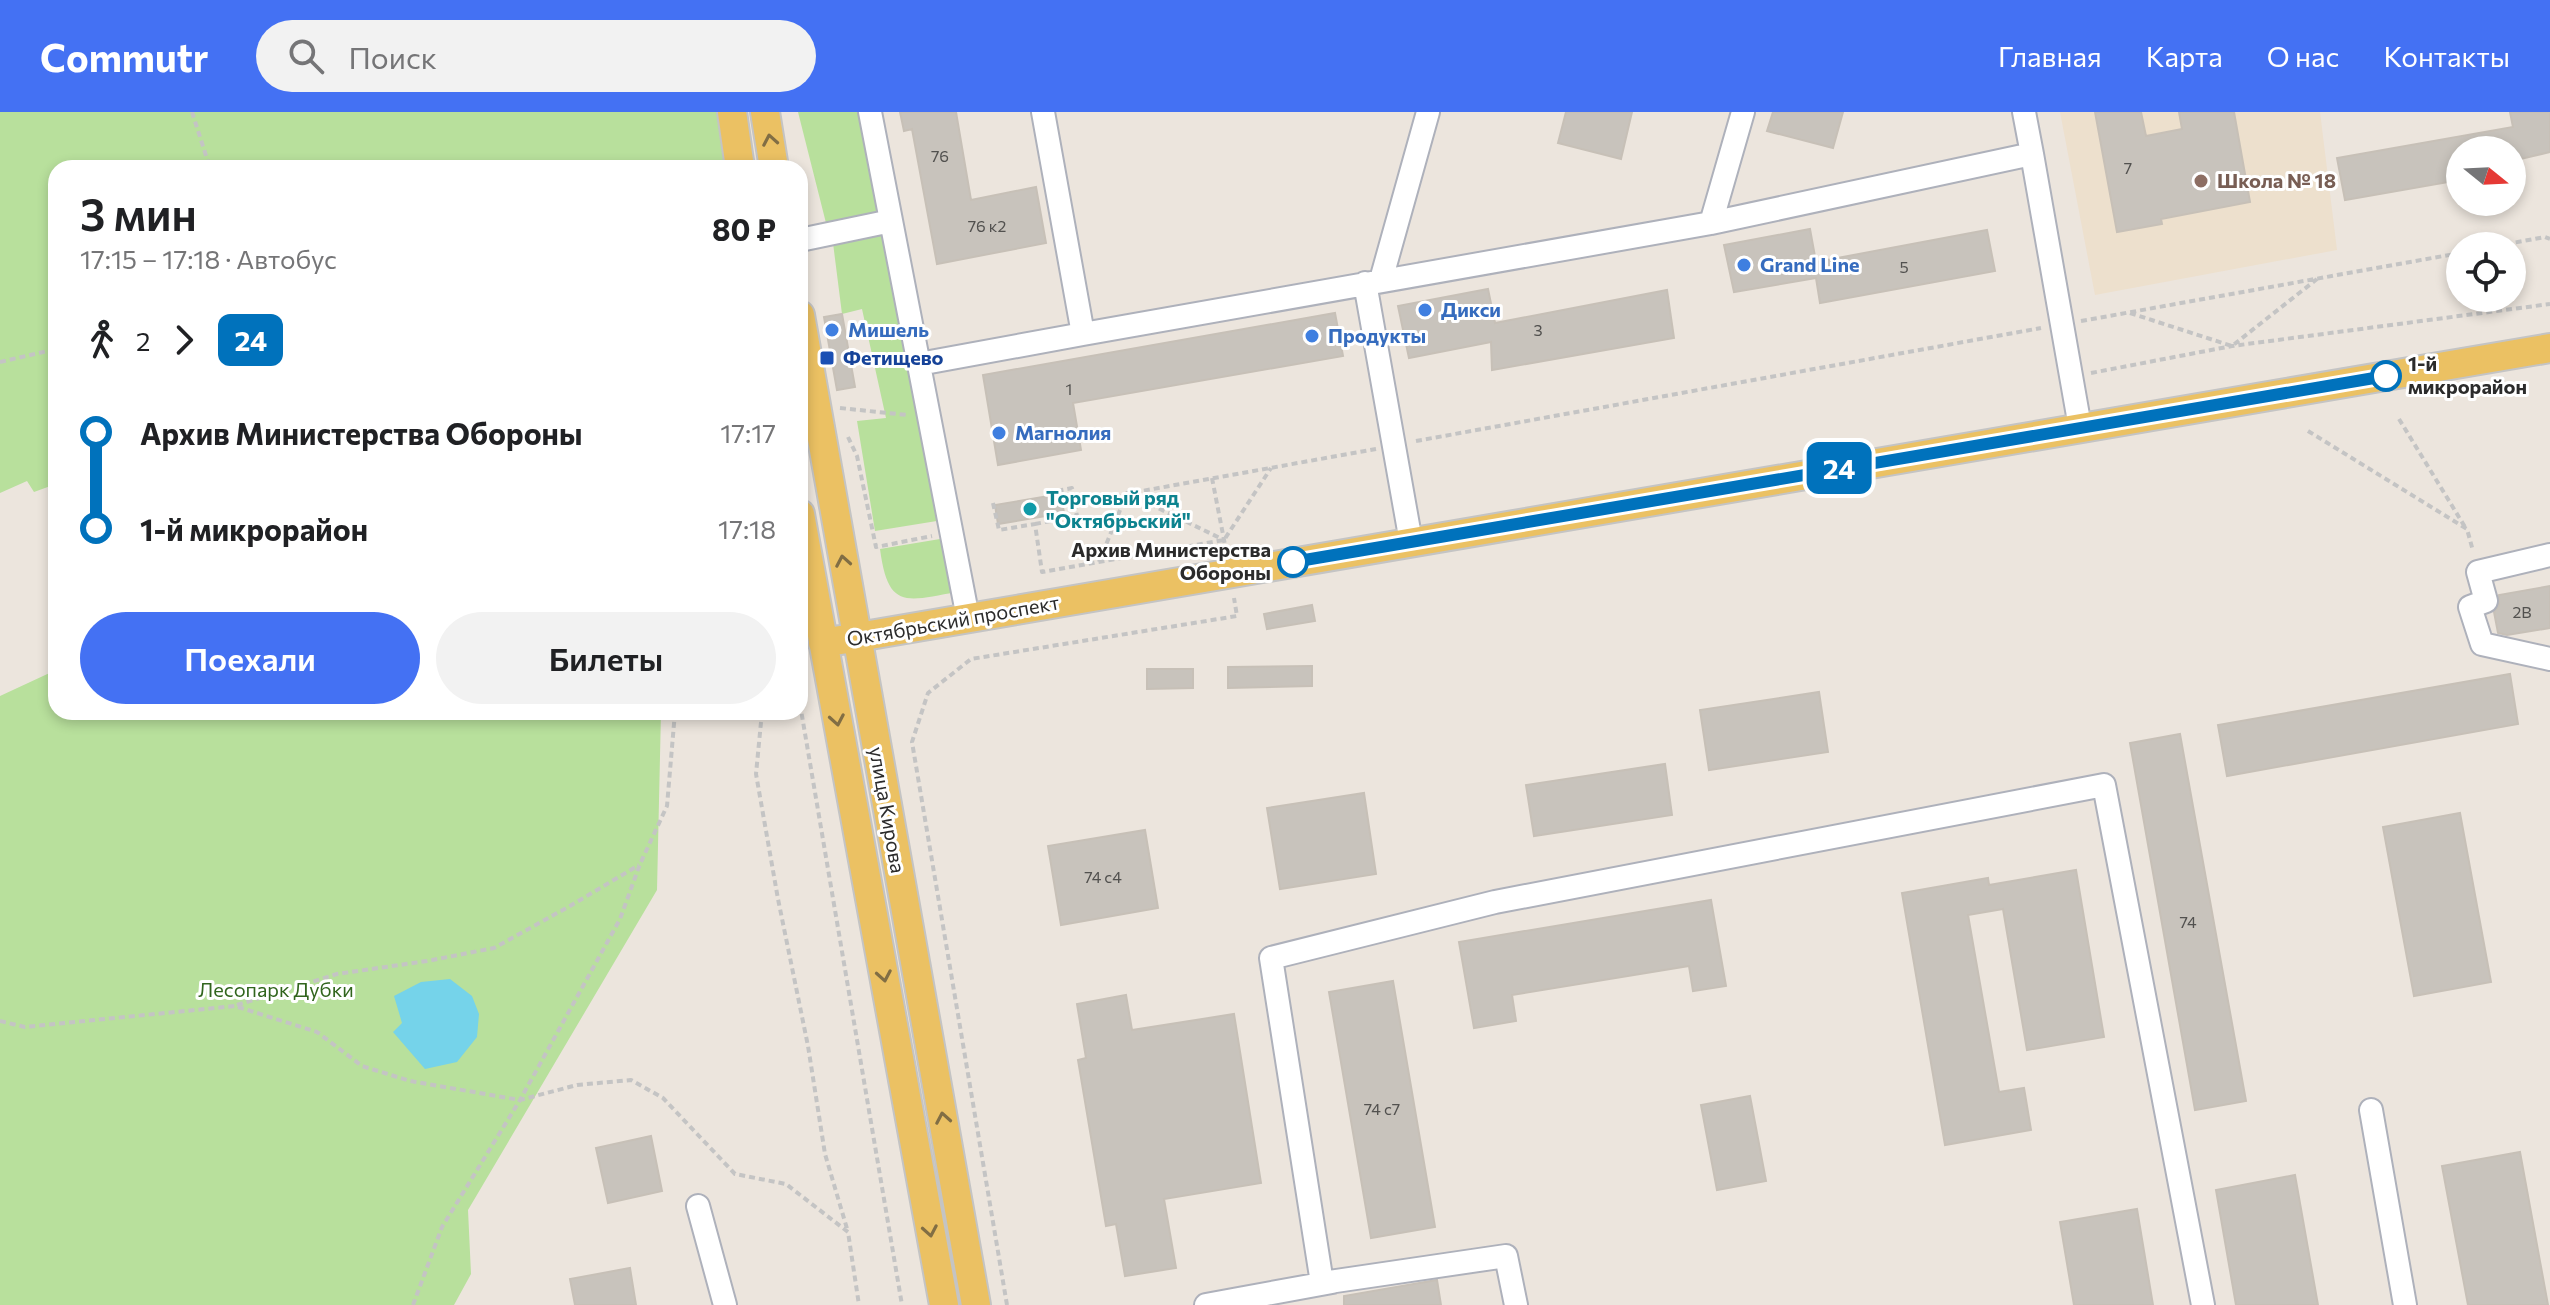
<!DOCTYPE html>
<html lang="ru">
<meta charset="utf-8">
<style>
body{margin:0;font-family:Commissioner,sans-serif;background:#f2f2f2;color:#202124;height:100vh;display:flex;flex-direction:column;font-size:30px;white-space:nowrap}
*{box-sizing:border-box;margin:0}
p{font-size:26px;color:#757577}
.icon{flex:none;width:44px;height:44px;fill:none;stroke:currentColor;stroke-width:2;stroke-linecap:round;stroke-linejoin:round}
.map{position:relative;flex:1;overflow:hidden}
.panel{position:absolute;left:48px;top:48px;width:760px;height:560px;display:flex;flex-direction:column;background:#fff;border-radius:24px;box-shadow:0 4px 12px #0003}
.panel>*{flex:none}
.badge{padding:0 16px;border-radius:12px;font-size:28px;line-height:52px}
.needle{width:52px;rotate:108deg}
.fabs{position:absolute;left:2446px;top:24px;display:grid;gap:16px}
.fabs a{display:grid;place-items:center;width:80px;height:80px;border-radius:50%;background:#fff;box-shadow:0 4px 12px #0003;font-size:40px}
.map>.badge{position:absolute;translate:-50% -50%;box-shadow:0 0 0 4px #fff}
.legs{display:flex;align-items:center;gap:12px;height:88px;padding:0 32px;font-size:26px}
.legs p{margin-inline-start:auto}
.summary{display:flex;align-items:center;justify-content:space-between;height:136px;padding:0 32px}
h1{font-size:44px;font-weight:600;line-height:60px}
.primary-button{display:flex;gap:16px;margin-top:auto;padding:16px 32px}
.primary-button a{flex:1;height:92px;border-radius:48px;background:#4471f3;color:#fff;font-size:32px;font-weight:600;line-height:92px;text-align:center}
.primary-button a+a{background:#f2f2f2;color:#202124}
ul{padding:0 32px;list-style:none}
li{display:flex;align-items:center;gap:28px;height:96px;font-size:30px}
li i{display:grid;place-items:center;width:12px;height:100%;margin:0 10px;background:currentColor}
li i::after{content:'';width:20px;height:20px;margin:-10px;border:6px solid;border-radius:50%;background:#fff}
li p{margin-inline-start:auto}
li:first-child i{background:linear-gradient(#0000 50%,currentColor 0)}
li:last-child i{background:linear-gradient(currentColor 50%,#0000 0)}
header{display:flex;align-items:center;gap:48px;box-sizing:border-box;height:112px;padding:0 40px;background:#4471f3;color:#fff}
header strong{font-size:38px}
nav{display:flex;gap:44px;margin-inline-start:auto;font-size:28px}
.search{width:560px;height:72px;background:#f2f2f2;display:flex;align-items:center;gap:20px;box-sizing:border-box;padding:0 28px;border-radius:44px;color:#757577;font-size:30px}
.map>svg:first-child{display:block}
.education{fill:#ede0cd}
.green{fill:#b8e09c}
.water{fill:#75d3ea}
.building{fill:#c8c3bc;stroke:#c7c0b7;stroke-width:2}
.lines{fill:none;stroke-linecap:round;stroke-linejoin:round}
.minor-casing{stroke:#aeb1bb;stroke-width:26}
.major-casing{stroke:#c4c4c4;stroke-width:32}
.path{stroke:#c4c4c4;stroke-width:4;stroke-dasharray:6 4;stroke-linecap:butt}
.minor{stroke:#fff;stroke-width:22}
.major{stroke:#ebc163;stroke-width:28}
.oneway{stroke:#816e44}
.line-1-casing{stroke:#fff;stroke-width:18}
.line-1{stroke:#0072bc;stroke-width:12}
.education-dot{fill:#8d6e63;stroke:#fff;stroke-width:3}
.shop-dot{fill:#3f7fe0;stroke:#fff;stroke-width:3}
.transit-dot{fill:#1a4fb4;stroke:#fff;stroke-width:3}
.stop-1-dot{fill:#fff;stroke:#0072bc;stroke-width:4}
.culture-dot{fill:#0f9aa8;stroke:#fff;stroke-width:3}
.labels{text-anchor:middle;stroke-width:6;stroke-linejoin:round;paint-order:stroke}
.number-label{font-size:16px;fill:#52514f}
.education-label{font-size:20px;font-weight:bold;fill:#785e54;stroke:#fff;text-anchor:start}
.shop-label{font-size:20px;font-weight:bold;fill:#366cbe;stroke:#fff;text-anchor:start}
.transit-label{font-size:20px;font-weight:bold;fill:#164399;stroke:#fff;text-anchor:start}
.stop-label{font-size:20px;font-weight:bold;fill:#2b2b2b;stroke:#fff;text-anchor:start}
.culture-label{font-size:20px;font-weight:bold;fill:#0d838f;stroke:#fff;text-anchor:start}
.street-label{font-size:20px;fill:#2b2b2b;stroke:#fff}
.park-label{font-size:20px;fill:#31651d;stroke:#fff}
</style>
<header>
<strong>Commutr</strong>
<div class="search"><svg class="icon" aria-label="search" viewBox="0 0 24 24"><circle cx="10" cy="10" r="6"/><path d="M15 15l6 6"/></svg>Поиск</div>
<nav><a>Главная</a><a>Карта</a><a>О нас</a><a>Контакты</a></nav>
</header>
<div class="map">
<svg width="2550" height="1193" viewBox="0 0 2550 1193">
<rect width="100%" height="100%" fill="#ece5dd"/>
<path class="education" d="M2060,0H2320L2337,138L2095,183Z"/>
<path class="green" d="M0,0H720L730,56H56V372L34,380L27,369L0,381Z
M798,0H861L880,99L826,111Z
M885,122L943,408L875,419L857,309L886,306L862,197L842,202L833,131Z
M946,426L957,480C906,489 888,498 880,437Z
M56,558V600H661L657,778L468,1098L471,1162L454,1193H0V584Z"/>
<path class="water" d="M450,867L472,884L479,902L477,925L457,950L425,957L393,920L402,911L394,884L421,870Z"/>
<path class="building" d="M900,0H956L971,88L1036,75L1046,131L937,152L912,17L904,19Z
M1566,0H1632L1621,47L1558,31Z
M1773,0H1843L1833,36L1767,19Z
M2095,0H2141L2146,24L2182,17L2179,0H2234L2250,90L2161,107L2162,112L2117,120Z
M2510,0H2550V40L2512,49V38H2460V68L2345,88L2337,46L2513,15Z
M1810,117L1816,150L1987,118L1995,159L1820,191L1816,166L1734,180L1724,133Z
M1488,177L1495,211L1667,178L1674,226L1492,258L1491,230L1409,246L1398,194Z
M1335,201L1343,244L1073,291L1081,338L998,353L983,263Z
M842,202L855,275L837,278L824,205Z
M1061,382L1064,401L998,412L995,393Z
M2550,474V516L2507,523L2498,521L2494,500L2499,493V483Z
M1312,493L1315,509L1267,517L1264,502Z
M1312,554V574L1228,576V555Z
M1147,557H1193V576L1147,577Z
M2510,562L2518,612L2227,664L2218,613Z
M1819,580L1828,640L1709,658L1700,598Z
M2180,622L2246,989L2195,998L2130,631Z
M1665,652L1672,703L1534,724L1526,673Z
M1364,681L1376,762L1280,777L1267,696Z
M2460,701L2491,870L2414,884L2383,715Z
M1145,718L1158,796L1061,813L1048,734Z
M2076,758L2104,925L2027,938L2003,797L1968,803L1999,980L2024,976L2031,1018L1945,1033L1902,781L1988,766L1989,773Z
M1711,788L1726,874L1693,879L1689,854L1512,883L1516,909L1474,916L1459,830Z
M1393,869L1435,1115L1371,1126L1329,880Z
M1126,883L1132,918L1234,902L1261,1071L1164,1087L1176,1156L1125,1164L1116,1112L1106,1114L1078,948L1086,946L1077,892Z
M1750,984L1766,1069L1717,1078L1701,993Z
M651,1024L662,1079L608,1091L596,1036Z
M2520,1040L2548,1193H2468L2442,1054Z
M2295,1063L2318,1193H2236L2216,1078Z
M2137,1097L2153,1193H2074L2060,1110Z
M630,1156L636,1193H575L570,1167Z
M1437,1168L1441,1193H1344V1184Z"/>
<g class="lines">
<defs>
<path id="minor" d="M870,0L968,506
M2024,0L2032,42
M1711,111L1743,0
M800,128L891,109
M1381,168L1428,0
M1365,171L1411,430
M1083,222L1711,111L2032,42L2080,315
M919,252L1083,222L1043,0
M2550,443L2478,460L2486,489L2470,495L2482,532L2550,547
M2371,998L2405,1193
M698,1094L725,1193
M1206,1193L1244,1186
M1245,1193L1244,1186L1332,1170
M1516,1193L1506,1144L1322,1171L1271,846L1495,790L2104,673L2203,1193"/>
<path id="major" d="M732,0L740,56
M765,0L774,56
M800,203L976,1193
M800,402L944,1193
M823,531L2550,236"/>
</defs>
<use href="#minor" class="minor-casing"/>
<use href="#major" class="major-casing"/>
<path class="path" d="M192,0L210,56
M2496,134L2545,125L2550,127
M2130,201L2232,234L2317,167
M2081,209L2460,141
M0,250L56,237
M2091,261L2232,234L2550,192
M840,296L907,303
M2399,307L2465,415
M2308,319L2467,417L2473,439
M848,325L857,344L876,435L932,424
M1416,329L2041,216
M1212,366L1226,438
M993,391L999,418L1035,412L1042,460L1224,428L1271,356
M1075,391L1376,337
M1035,412L1077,404L1072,376L1047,381
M1099,450L1127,381L1222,427
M800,592L902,1193
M762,600L756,662L778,787L808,934L825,1042L848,1120
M237,893L337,862L427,849L494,836L570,794L639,753
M0,909L25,915L235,894L317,920L362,954L410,969L520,988L577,973L631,968L663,986L735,1062L786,1072L848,1120L859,1193
M413,1193L442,1115L520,988L620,807L640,752L667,694L675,600
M1007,1193L912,630L928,581L971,547L1237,504L1234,486"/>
<use href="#minor" class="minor"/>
<use href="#major" class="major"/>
</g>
<defs><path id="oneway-chevron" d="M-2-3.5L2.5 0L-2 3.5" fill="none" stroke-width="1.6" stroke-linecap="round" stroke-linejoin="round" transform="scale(2)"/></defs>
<g class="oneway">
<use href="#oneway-chevron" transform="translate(770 28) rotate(-100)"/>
<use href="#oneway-chevron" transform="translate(843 449) rotate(-100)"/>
<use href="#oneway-chevron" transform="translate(837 608) rotate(80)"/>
<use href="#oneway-chevron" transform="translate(884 864) rotate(80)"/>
<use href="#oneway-chevron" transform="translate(943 1006) rotate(-100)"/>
<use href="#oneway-chevron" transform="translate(930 1119) rotate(80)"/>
</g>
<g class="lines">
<defs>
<path id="line-1" d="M1293,450L2386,264"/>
</defs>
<use href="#line-1" class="line-1-casing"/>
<use href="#line-1" class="line-1"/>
</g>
<circle class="education-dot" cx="2201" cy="69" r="8"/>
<g class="shop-dot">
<circle cx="1744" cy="153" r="8"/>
<circle cx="1425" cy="198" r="8"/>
<circle cx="832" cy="218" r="8"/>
<circle cx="1312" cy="224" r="8"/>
<circle cx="999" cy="321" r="8"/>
</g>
<rect class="transit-dot" x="819" y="238" width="16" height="16" rx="4"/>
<g class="stop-1-dot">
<circle cx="2386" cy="264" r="14"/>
<circle cx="1293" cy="450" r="14"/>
</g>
<circle class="culture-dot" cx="1030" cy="397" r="8"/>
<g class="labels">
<g class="number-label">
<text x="940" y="50">76</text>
<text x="2128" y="62">7</text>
<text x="987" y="120">76 к2</text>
<text x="1904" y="161">5</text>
<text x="1538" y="224">3</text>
<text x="1069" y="283">1</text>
<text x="2522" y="506">2В</text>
<text x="1103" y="771">74 с4</text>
<text x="2188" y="816">74</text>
<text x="1382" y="1003">74 с7</text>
</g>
<g class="education-label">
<text x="2217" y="76">Школа № 18</text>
</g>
<g class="shop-label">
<text x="1760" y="160">Grand Line</text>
<text x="1441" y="205">Дикси</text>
<text x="848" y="225">Мишель</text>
<text x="1328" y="231">Продукты</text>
<text x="1015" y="328">Магнолия</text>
</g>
<g class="transit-label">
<text x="843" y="253">Фетищево</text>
</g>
<g class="stop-label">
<text x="2408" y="259">1-й<tspan x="2408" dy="23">микрорайон</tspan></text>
<text x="1271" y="445" text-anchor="end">Архив Министерства<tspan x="1271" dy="23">Обороны</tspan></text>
</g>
<g class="culture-label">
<text x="1046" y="393">Торговый ряд<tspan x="1046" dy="23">"Октябрьский"</tspan></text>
</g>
<g class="street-label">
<text transform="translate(953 509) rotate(-10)" y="7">Октябрьский проспект</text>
<text transform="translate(887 698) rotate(80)" y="7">улица Кирова</text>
</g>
<g class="park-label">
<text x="276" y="885">Лесопарк Дубки</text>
</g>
</g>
</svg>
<div class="fabs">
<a><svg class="needle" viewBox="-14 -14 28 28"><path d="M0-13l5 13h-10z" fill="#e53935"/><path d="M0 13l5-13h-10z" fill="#757577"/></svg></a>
<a><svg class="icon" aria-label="locate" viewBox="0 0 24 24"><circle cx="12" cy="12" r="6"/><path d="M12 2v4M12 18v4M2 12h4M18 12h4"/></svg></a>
</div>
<b class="badge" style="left:1839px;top:356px;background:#0072bc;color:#fff">24</b>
<section class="panel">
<div class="summary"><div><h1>3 мин</h1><p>17:15 – 17:18 · Автобус</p></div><b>80 ₽</b></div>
<div class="legs"><svg class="icon" aria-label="walk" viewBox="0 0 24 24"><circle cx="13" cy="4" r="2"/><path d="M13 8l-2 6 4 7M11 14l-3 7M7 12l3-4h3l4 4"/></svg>2<svg class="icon" aria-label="forward" viewBox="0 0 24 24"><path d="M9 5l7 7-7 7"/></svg><b class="badge" style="background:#0072bc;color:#fff">24</b></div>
<ul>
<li><i style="color:#0072bc"></i><b>Архив Министерства Обороны</b><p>17:17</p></li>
<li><i style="color:#0072bc"></i><b>1-й микрорайон</b><p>17:18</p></li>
</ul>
<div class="primary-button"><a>Поехали</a><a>Билеты</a></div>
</section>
</div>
